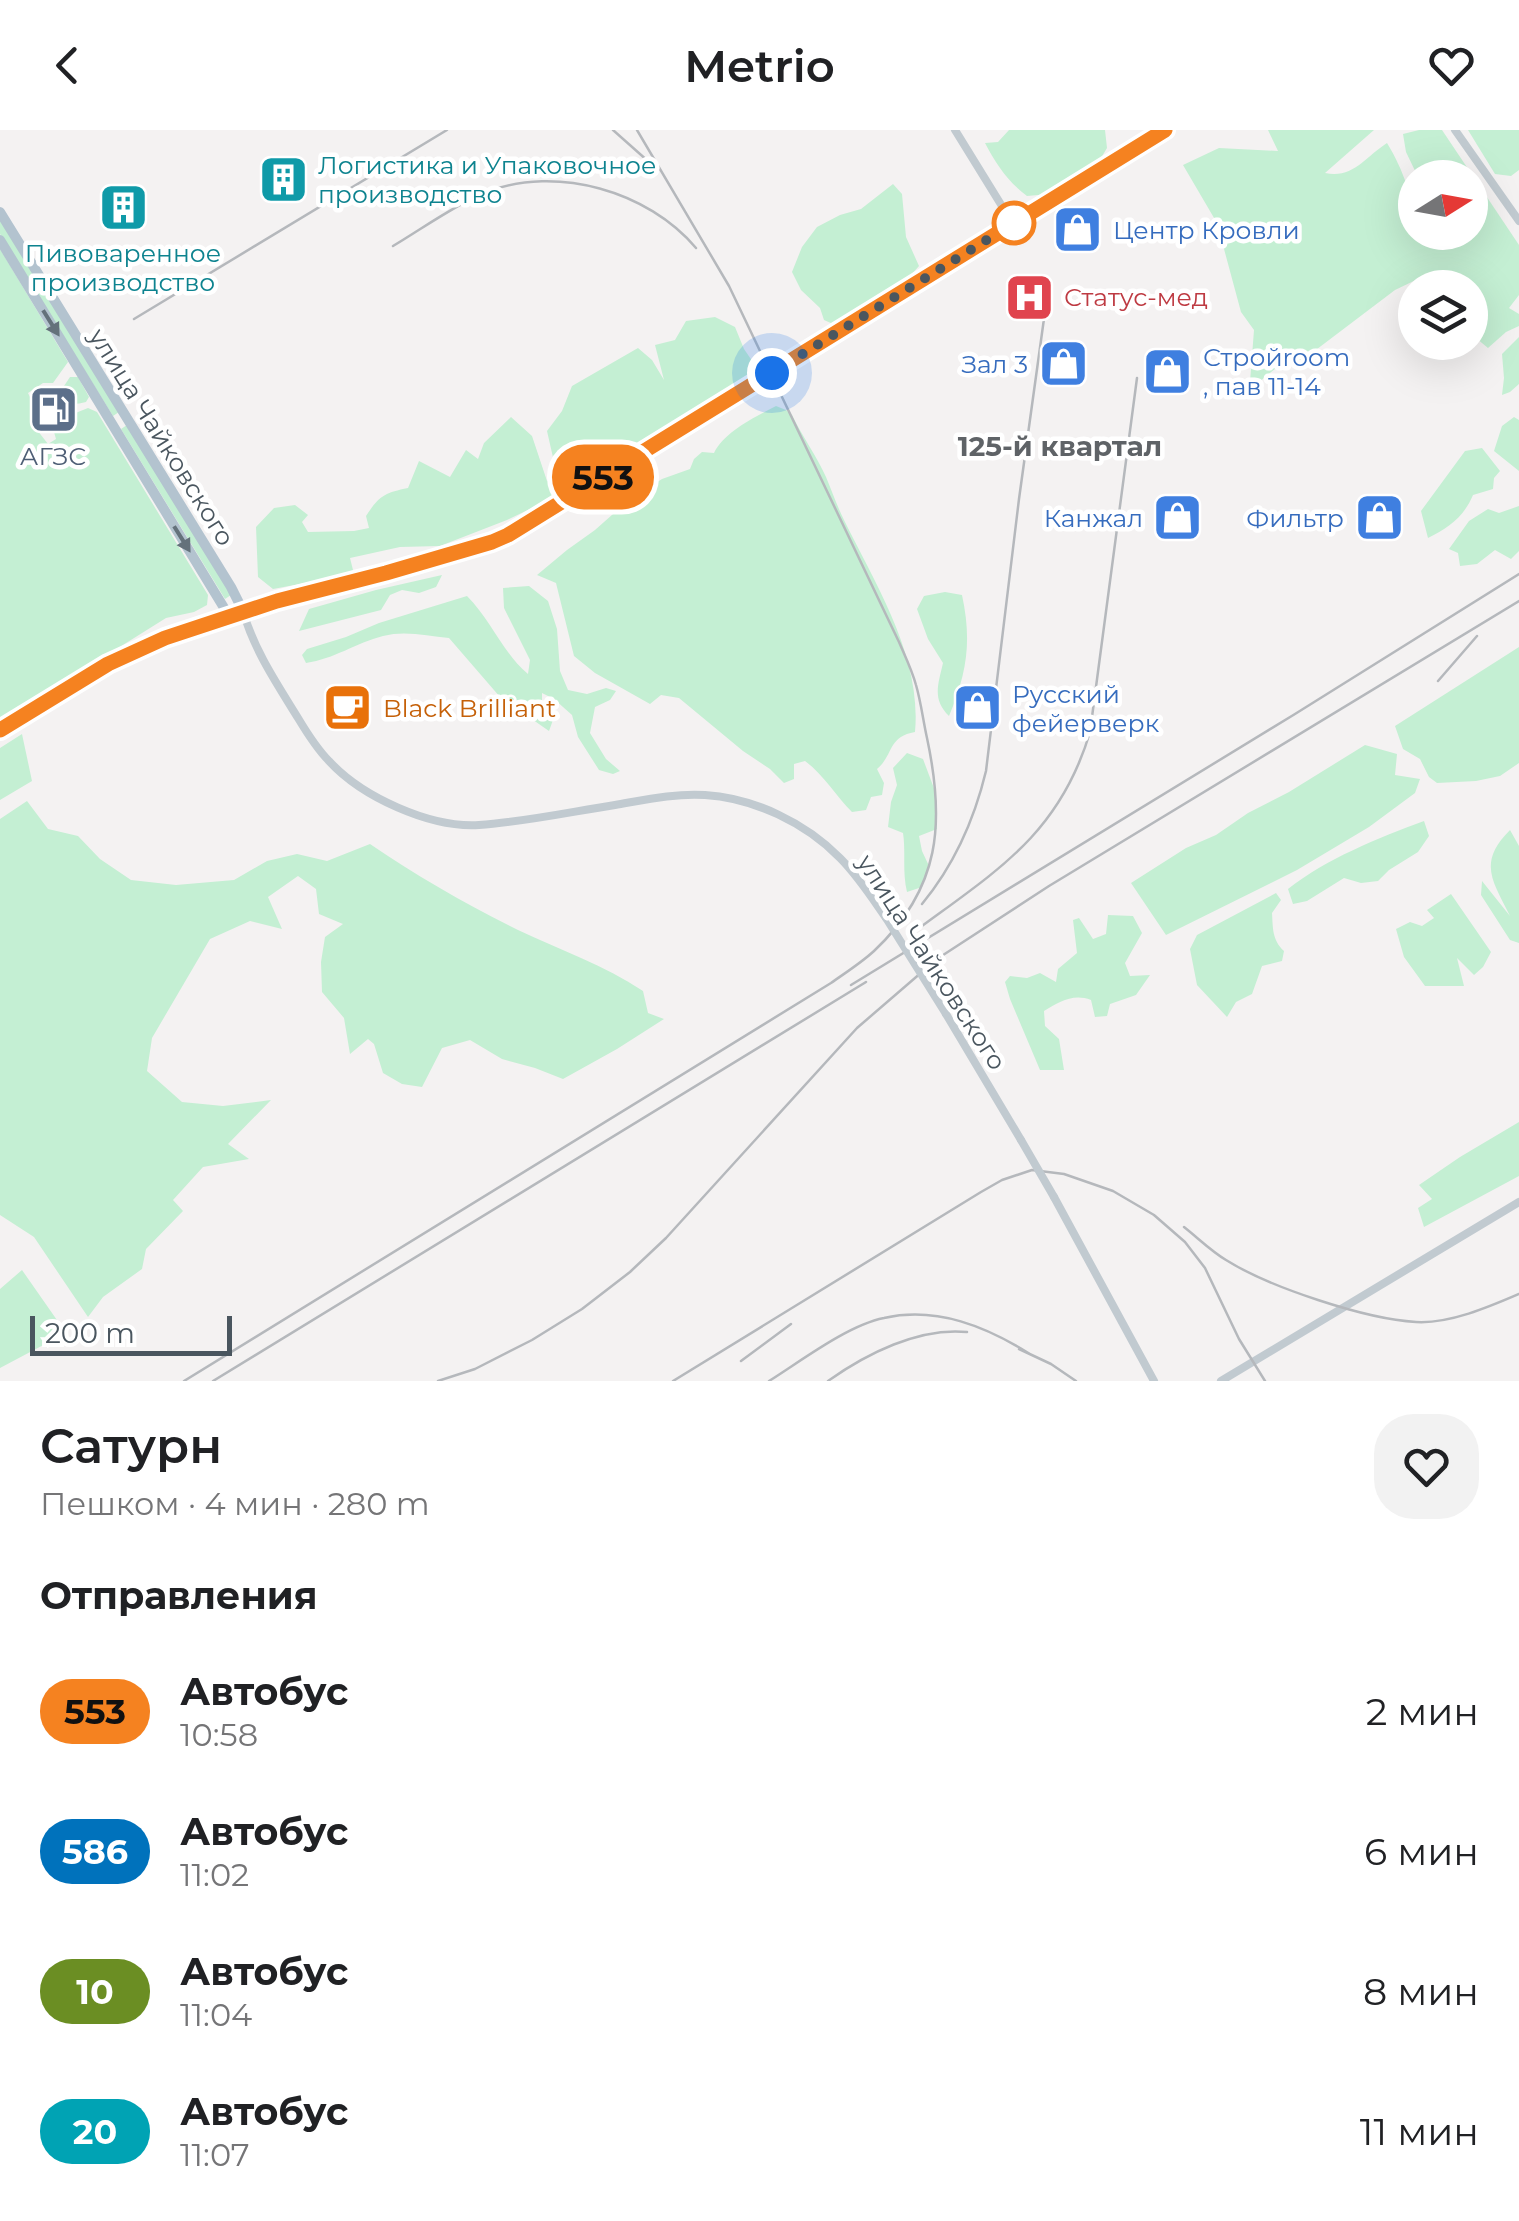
<!DOCTYPE html>
<html lang="ru">
<meta charset="utf-8">
<style>
body{margin:0;font-family:Montserrat,sans-serif;background:#f2f2f2;color:#202124;height:100vh;display:flex;flex-direction:column;font-size:38px;white-space:nowrap}
*{box-sizing:border-box;margin:0}
p{font-size:32px;color:#757577}
.icon{flex:none;width:55px;height:55px;fill:none;stroke:currentColor;stroke-width:2;stroke-linecap:round;stroke-linejoin:round}
.map{position:relative;height:1251px;overflow:hidden}
.drawer{display:flex;flex-direction:column;background:#fff;flex:1}
.drawer>*{flex:none}
.badge{padding:0 20px;border-radius:32px;font-size:35px;line-height:65px}
.needle{width:65px;rotate:79deg}
.tools{position:absolute;left:1398px;top:30px;display:grid;gap:20px}
.tools a{display:grid;place-items:center;width:90px;height:90px;border-radius:50%;background:#fff;box-shadow:0 10px 40px #0002;font-size:50px}
.scale{position:absolute;left:30px;bottom:25px;width:202px;box-sizing:border-box;padding-left:10px;border:5px solid #4a565f;border-top:0;font-size:28px;line-height:35px;white-space:nowrap;color:#4a565f;-webkit-text-stroke:8px #fff;paint-order:stroke}
.you{position:absolute;width:50px;height:50px;margin:-25px;border:8px solid #fff;border-radius:50%;background:#1a73e8;box-shadow:0 0 0 15px #1a73e833}
.map>.badge{position:absolute;translate:-50% -50%;box-shadow:0 0 0 5px #fff}
h2{padding:0 40px;font-size:38px;line-height:90px}
.round{display:grid;place-items:center;flex:none;width:105px;height:105px;border-radius:40px;background:#f2f2f2}
.summary{display:flex;align-items:center;justify-content:space-between;height:170px;padding:0 40px}
h1{font-size:48px;font-weight:600;line-height:75px}
ul{padding:0;list-style:none}
li{display:flex;align-items:center;gap:30px;height:140px;padding:0 40px}
li div{flex:1}
li b{display:block;font-size:38px}
li em{font-style:normal}
li .badge{min-width:110px;font-weight:700;text-align:center}
header{display:flex;justify-content:space-between;align-items:center;height:130px;padding:0 40px;background:#fff;font-size:45px;font-weight:600}
.map>svg:first-child{display:block}
.green{fill:#c4efd3}
.lines{fill:none;stroke-linecap:round;stroke-linejoin:round}
.minor{stroke:#c1cad0;stroke-width:8}
.major{stroke:#b3c3cf;stroke-width:10}
.rail{stroke:#b5b8bc;stroke-width:2.5}
.minor-bridge{stroke:#c1cad0;stroke-width:8}
.oneway{fill:#64717b}
.line-casing{stroke:#fff;stroke-width:22}
.line{stroke:#f58220;stroke-width:15}
.walk{stroke:#4a565f;stroke-width:10;stroke-dasharray:0 18}
.stop-dot{fill:#fff;stroke:#f58220;stroke-width:5}
.labels{text-anchor:middle;stroke-width:9;stroke-linejoin:round;paint-order:stroke}
.culture-label{font-size:25px;fill:#0d838f;stroke:#fff;text-anchor:start}
.shop-label{font-size:25px;fill:#366cbe;stroke:#fff;text-anchor:start}
.health-label{font-size:25px;fill:#be3a42;stroke:#fff;text-anchor:start}
.street-label{font-size:25px;fill:#4a565f;stroke:#fff}
.service-label{font-size:25px;fill:#4e5e75;stroke:#fff}
.food-label{font-size:25px;fill:#c56008;stroke:#fff;text-anchor:start}
.neighbourhood-label{font-size:28px;font-weight:bold;fill:#5f6367;stroke:#fff}
</style>
<header><svg class="icon" aria-label="back" viewBox="0 0 24 24"><path d="M15 5l-7 7 7 7"/></svg>Metrio<svg class="icon" aria-label="heart" viewBox="0 0 24 24"><path d="M12 20l-8-8c-3-5 5-10 8-4 3-6 11-1 8 4z"/></svg></header>
<div class="map">
<svg width="1519" height="1251" viewBox="0 0 1519 1251">
<rect width="100%" height="100%" fill="#f4f2f2"/>
<path class="green" d="M1009,0H1105L1107,18L1098,33L1050,64L1027,66C1008,52 996,34 985,13L998,12Z
M1268,0H1374L1325,43C1353,49 1365,27 1387,13C1403,39 1415,72 1415,102H1470V48L1418,47L1406,22L1403,4L1419,0H1442L1519,115V165L1509,178L1519,184V196L1506,202L1488,218L1470,203V158L1447,157L1431,149L1420,148L1395,160L1296,235L1288,228L1258,253L1250,252L1254,200L1241,182L1217,93L1183,35L1219,18L1278,21Z
M1468,0H1519V40L1511,46L1495,44Z
M893,54L902,64L906,107L919,136C896,163 864,180 833,194L824,190L820,178L801,160L792,142L802,117L817,97L840,85L861,79Z
M0,88L119,282L113,286L0,104Z
M0,119L68,232L53,253H43L28,263L41,289L34,296L48,314L56,309L54,302L69,291L73,284L88,278L97,282L208,465L207,475L194,482L166,488L0,592Z
M715,187L735,197L744,219L759,241L704,278L634,315L532,378L507,390L440,416L400,417L350,428L354,444L273,459L258,447L256,397L274,378L295,375L308,385L302,392L308,402L354,401L369,398L366,386C379,366 384,363 408,358L419,331L450,347L466,320L478,329L484,313L511,287L532,306L547,351L557,345L547,301L562,281L572,256L638,218L652,230L664,250L655,215L675,210L686,191Z
M1519,207V254L1510,262L1502,265L1504,248L1502,224Z
M70,247H78L89,267L86,272C74,275 65,276 58,265Z
M776,276L786,280L792,285C802,306 816,325 826,347C832,361 837,376 844,390C876,455 922,527 915,602C887,607 894,625 877,639L884,653L882,665L871,667L866,680L852,682C836,666 823,644 805,631L794,634V649L784,653L770,639L743,621L679,568L661,565L650,574L595,543L574,526L556,453L537,445L567,420L595,400L630,369L662,349L690,339L694,329L702,322L714,323C724,302 755,287 776,276Z
M1514,287L1519,290V341L1494,321L1502,296Z
M127,295L231,465L225,469L121,299Z
M1482,318L1500,341L1494,348L1493,359L1473,365C1464,387 1448,398 1428,408L1421,381L1465,321Z
M1519,376V421L1511,429L1495,420L1477,434L1460,436L1458,423L1449,419L1469,391L1488,379L1499,383Z
M442,445L436,457L419,463L402,460L390,465L381,480L299,501L309,479L376,460Z
M529,456L548,471L557,499L560,541L568,560L587,564L606,558L616,561L610,570L595,577L590,603L606,629L620,641L613,644L599,640L578,607L572,585L554,569L542,563V572L553,590L549,601L500,567L449,508C427,506 405,500 383,506C356,513 334,529 306,533L302,525L307,519L346,507L379,493L467,466C491,490 503,523 528,544L530,530L504,478L503,458Z
M945,462L962,465C972,511 967,543 949,586C932,569 938,555 943,533L928,509L917,479L924,466Z
M1519,517V633L1500,646L1476,651L1437,653L1429,647L1420,629L1403,619L1395,596Z
M22,604L32,651L0,670V618Z
M1365,615L1397,624L1395,645L1420,649L1415,663L1369,697L1297,740L1166,805L1131,753L1186,718L1216,705L1248,683L1289,662Z
M907,623L923,629L935,661L937,699L919,706L922,721L929,736L922,757L907,762C902,741 906,723 903,703L888,697L891,672L897,655L893,638Z
M27,671L48,699L78,706L100,729L131,750L176,755L234,750L267,731L297,724L327,731L370,714C417,746 467,775 518,800C560,820 604,835 643,861L648,883L664,889L617,919L563,949L535,938L502,929L470,910L442,918L422,957L402,954L383,943L374,914L368,909L350,924L344,888L322,862L321,832L325,807L343,794L319,784L316,759L298,746L268,767L282,799L250,791L210,809L152,908L147,941L182,972L223,976L271,970L228,1014L249,1029L203,1037L173,1070L183,1081L146,1119L142,1139L103,1167L88,1187L34,1107L0,1085V689Z
M1424,691L1429,706L1418,722L1389,740L1378,751L1361,753L1344,748L1307,771L1293,774L1288,759C1326,729 1378,708 1424,691Z
M1510,700L1519,716V813L1510,810L1481,765L1482,751L1510,786C1493,751 1477,733 1510,700Z
M1276,763L1281,770L1272,783C1273,798 1272,810 1284,821L1282,831L1262,836L1252,864L1236,872L1227,887L1197,855L1190,819L1197,805Z
M1451,764L1491,822L1483,837L1474,845L1457,828L1464,856H1425L1404,827L1396,799L1410,792L1422,796L1434,788L1427,780Z
M1108,785L1133,786L1142,803L1125,833L1130,846L1150,845L1136,865L1110,874L1107,886L1095,887L1091,870C1073,863 1059,872 1044,881L1045,896L1059,909L1064,940H1040L1010,869L1005,852L1010,846L1027,848L1040,843L1056,852L1058,839L1077,823L1073,790L1079,788L1093,809L1106,804Z
M1519,992V1046L1424,1097L1418,1078L1432,1069L1419,1055L1460,1027Z
M22,1140L66,1203L0,1238V1159Z"/>
<g class="lines">
<path class="minor" d="M955,0L1013,94
M1455,0L1519,91
M243,481C254,520 277,554 298,588C307,603 317,619 329,631C362,667 430,698 479,695C524,692 570,682 615,675C644,670 675,663 705,665C754,668 806,693 840,728C858,746 872,768 886,788
M946,884L1021,1010
M1054,1067L1154,1251
M1221,1251L1519,1072"/>
<path class="major" d="M0,82L231,457L243,481
M0,110L229,486
M0,600C45,573 90,539 139,518C253,470 375,448 492,412L508,405L1165,0"/>
<path class="rail" d="M613,0L649,32
M393,116C420,100 458,73 486,62C557,35 648,61 696,118
M134,189L447,0
M1438,551L1477,506
M922,774C955,734 974,691 986,641L1019,369L1047,167
M918,799C998,740 1060,703 1090,602L1137,248
M851,855L1295,584L1519,444
M1184,1097C1198,1108 1211,1121 1226,1130C1269,1157 1365,1189 1416,1192C1449,1194 1489,1177 1519,1164
M1019,1219L1051,1234L1076,1251
M741,1231L791,1194
M184,1251L831,853C845,843 861,833 874,821C941,758 945,692 927,608C923,590 921,572 916,555C912,540 905,526 899,512L729,156L637,0
M213,1251L866,852
M438,1251L475,1239L532,1210L582,1179L630,1142L666,1108L857,898L937,829L1049,756L1519,471
M673,1251L981,1062L1002,1050L1032,1040L1064,1044L1113,1061L1154,1085L1185,1112L1205,1138L1239,1209L1265,1251
M769,1251C801,1231 848,1195 884,1188C937,1176 987,1197 1030,1224
M828,1251C866,1224 919,1197 967,1202"/>
<path class="minor-bridge" d="M886,788L946,884
M1021,1010L1054,1067"/>
</g>
<defs><path id="oneway-solid" d="M-6-.8H1V-3.2L6.5 0L1 3.2V.8H-6Z" transform="scale(2.5)"/></defs>
<g class="oneway">
<use href="#oneway-solid" transform="translate(51 193) rotate(58)"/>
<use href="#oneway-solid" transform="translate(182 409) rotate(58)"/>
</g>
<g class="lines">
<defs>
<path id="line" d="M0,600L108,534L165,508L277,471L386,443L492,412L508,405L1165,0"/>
</defs>
<use href="#line" class="line-casing"/>
<use href="#line" class="line"/>
<path class="walk" d="M772,243L1014,93"/>
</g>
<defs>
<symbol id="building-square" viewBox="-11 -11 22 22"><rect x="-9" y="-9" width="18" height="18" rx="4" fill="#0f9aa8" stroke="#fff"/><path d="M-4-6H4V6H1V3H-1V6H-4ZM-2.5-4.3h1.7v1.8h-1.7ZM.8-4.3h1.7v1.8H.8ZM-2.5-1h1.7V.8h-1.7ZM.8-1h1.7V.8H.8Z" fill="#fff"/></symbol>
<symbol id="shop-square" viewBox="-11 -11 22 22"><rect x="-9" y="-9" width="18" height="18" rx="4" fill="#3f7fe0" stroke="#fff"/><path d="M-5-2.5h2.3a2.7 3.5 0 0 1 5.4 0H5L5.5 6h-11ZM-1.5-2.5h3a1.5 2.3 0 0 0-3 0Z" fill="#fff"/></symbol>
<symbol id="hospital-square" viewBox="-11 -11 22 22"><rect x="-9" y="-9" width="18" height="18" rx="4" fill="#e0444e" stroke="#fff"/><path d="M-5-5h3v3.5h4V-5h3V5h-3V1.5h-4V5h-3Z" fill="#fff"/></symbol>
<symbol id="fuel-square" viewBox="-11 -11 22 22"><rect x="-9" y="-9" width="18" height="18" rx="4" fill="#5c6f8a" stroke="#fff"/><path d="M-5.5-6h7V0h2V4h1.3V-2.5L3-4.5l.8-.8L6-3V5H2.5V1h-1V6h-7ZM-4.2-4.7v3.2H.2V-4.7Z" fill="#fff"/></symbol>
<symbol id="cafe-square" viewBox="-11 -11 22 22"><rect x="-9" y="-9" width="18" height="18" rx="4" fill="#e8710a" stroke="#fff"/><path d="M-5.5-4.5H6V0H3Q3 3.5 0 3.5H-2.5Q-5.5 3.5-5.5 0ZM3-3.2v2h1.7v-2ZM-6 4.5H4V6H-6Z" fill="#fff"/></symbol>
</defs>
<g fill-rule="evenodd">
<use href="#building-square" x="256" y="22" width="55" height="55"/>
<use href="#building-square" x="96" y="50" width="55" height="55"/>
<use href="#shop-square" x="1050" y="72" width="55" height="55"/>
<use href="#hospital-square" x="1002" y="140" width="55" height="55"/>
<use href="#shop-square" x="1036" y="206" width="55" height="55"/>
<use href="#shop-square" x="1140" y="214" width="55" height="55"/>
<use href="#fuel-square" x="26" y="252" width="55" height="55"/>
<use href="#shop-square" x="1150" y="360" width="55" height="55"/>
<use href="#shop-square" x="1352" y="360" width="55" height="55"/>
<use href="#cafe-square" x="320" y="550" width="55" height="55"/>
<use href="#shop-square" x="950" y="550" width="55" height="55"/>
</g>
<circle class="stop-dot" cx="1014" cy="93" r="20"/>
<g class="labels">
<g class="culture-label">
<text x="318" y="44">Логистика и Упаковочное<tspan x="318" dy="29">производство</tspan></text>
<text x="123" y="132" text-anchor="middle">Пивоваренное<tspan x="123" dy="29">производство</tspan></text>
</g>
<g class="shop-label">
<text x="1113" y="109">Центр Кровли</text>
<text x="1203" y="236">Стройroom<tspan x="1203" dy="29">, пав 11-14</tspan></text>
<text x="1028" y="243" text-anchor="end">Зал 3</text>
<text x="1143" y="397" text-anchor="end">Канжал</text>
<text x="1344" y="397" text-anchor="end">Фильтр</text>
<text x="1012" y="573">Русский<tspan x="1012" dy="29">фейерверк</tspan></text>
</g>
<g class="health-label">
<text x="1064" y="176">Статус-мед</text>
</g>
<g class="street-label">
<text transform="translate(162 307) rotate(58)" y="9">улица Чайковского</text>
<text transform="translate(932 832) rotate(57)" y="9">улица Чайковского</text>
</g>
<g class="service-label">
<text x="53" y="335">АГЗС</text>
</g>
<g class="food-label">
<text x="383" y="587">Black Brilliant</text>
</g>
<g class="neighbourhood-label">
<text x="1060" y="326">125-й квартал</text>
</g>
</g>
</svg>
<div class="tools">
<a><svg class="needle" viewBox="-14 -14 28 28"><path d="M0-13l5 13h-10z" fill="#e53935"/><path d="M0 13l5-13h-10z" fill="#757577"/></svg></a>
<a><svg class="icon" aria-label="layers" viewBox="0 0 24 24"><path d="M12 4l9 5-9 5-9-5zM3 14l9 5 9-5"/></svg></a>
</div>
<div class="scale">200 m</div>
<div class="you" style="left:772px;top:243px"></div>
<b class="badge" style="left:603px;top:347px;background:#f58220;color:#111">553</b>
</div>
<section class="drawer">
<div class="summary"><div><h1>Сатурн</h1><p>Пешком · 4 мин · 280 m</p></div><a class="round"><svg class="icon" aria-label="heart" viewBox="0 0 24 24"><path d="M12 20l-8-8c-3-5 5-10 8-4 3-6 11-1 8 4z"/></svg></a></div>
<h2>Отправления</h2>
<ul>
<li><span class="badge" style="background:#f58220;color:#111">553</span><div><b>Автобус</b><p>10:58</p></div><em>2 мин</em></li>
<li><span class="badge" style="background:#0072bc;color:#fff">586</span><div><b>Автобус</b><p>11:02</p></div><em>6 мин</em></li>
<li><span class="badge" style="background:#6b8e23;color:#fff">10</span><div><b>Автобус</b><p>11:04</p></div><em>8 мин</em></li>
<li><span class="badge" style="background:#00a3b4;color:#fff">20</span><div><b>Автобус</b><p>11:07</p></div><em>11 мин</em></li>
</ul>
</section>
